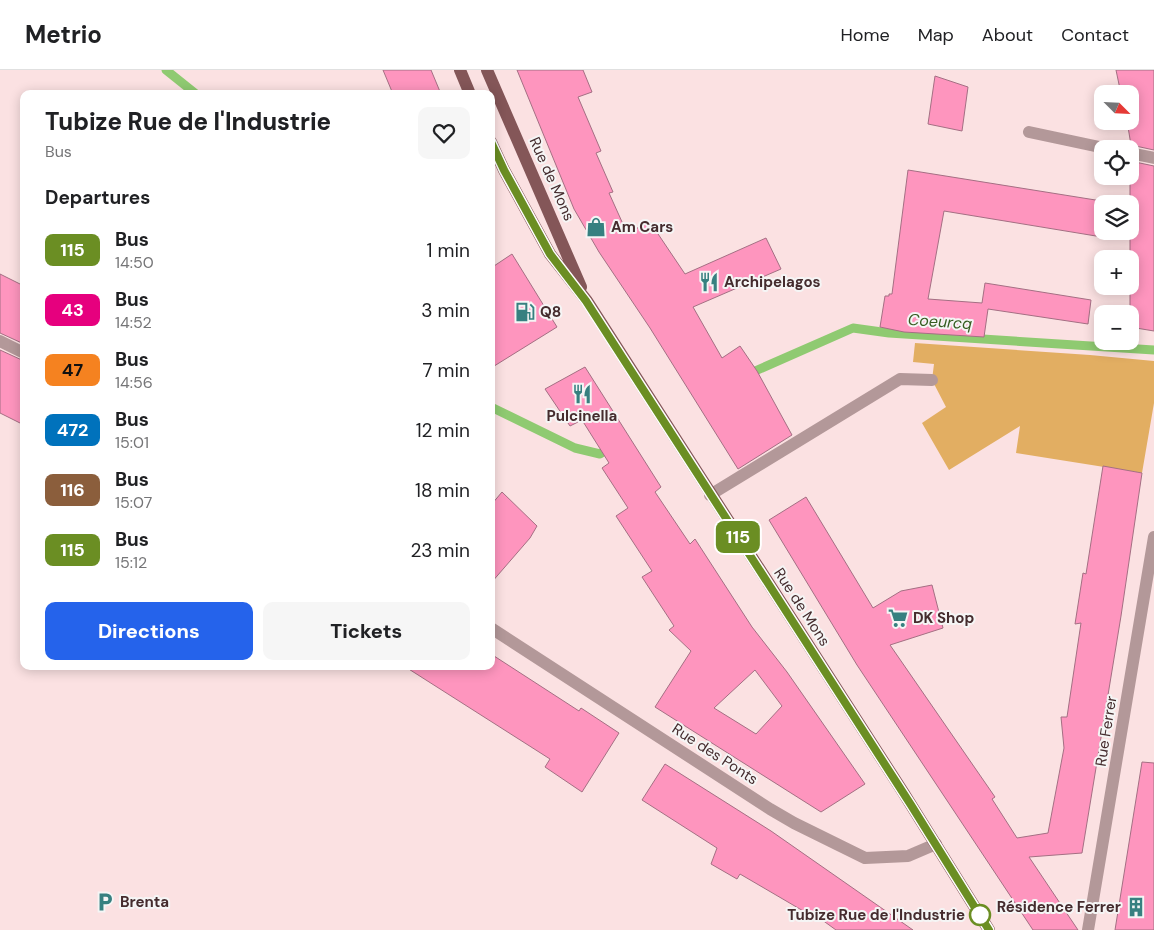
<!DOCTYPE html>
<meta charset="utf-8">
<style>
body{margin:0;font-family:"DM Sans",sans-serif;background:#f6f6f6;color:#202124;height:100vh;display:flex;flex-direction:column;font-size:19px;white-space:nowrap}
*{box-sizing:border-box;margin:0}
p{font-size:16px;color:#757577}
.icon{flex:none;width:28px;height:28px;fill:none;stroke:currentColor;stroke-width:2;stroke-linecap:round;stroke-linejoin:round}
.map{position:relative;flex:1;overflow:hidden}
.side{position:absolute;left:20px;top:20px;width:475px;height:580px;display:flex;flex-direction:column;background:#fff;border-radius:10px;box-shadow:0 2px 12px #0003}
.side>*{flex:none}
.badge{padding:0 10px;border-radius:8px;font-size:18px;line-height:32px}
.needle{width:32px;rotate:114deg}
.buttons{position:absolute;left:1094px;top:15px;display:grid;gap:10px}
.buttons a{display:grid;place-items:center;width:45px;height:45px;border-radius:10px;background:#fff;box-shadow:0 2px 12px #0003;font-size:25px}
.map>.badge{position:absolute;translate:-50% -50%;box-shadow:0 0 0 2px #fff}
h2{padding:0 25px;font-size:19px;line-height:45px}
.round{display:grid;place-items:center;flex:none;width:52px;height:52px;border-radius:10px;background:#f6f6f6}
.head{display:flex;align-items:center;justify-content:space-between;height:85px;padding:0 25px}
h1{font-size:24px;font-weight:800;line-height:38px}
.cta{display:flex;gap:10px;margin-top:auto;padding:10px 25px}
.cta a{flex:1;height:58px;border-radius:10px;background:#2563eb;color:#fff;font-size:20px;font-weight:800;line-height:58px;text-align:center}
.cta a+a{background:#f6f6f6;color:#202124}
ul{padding:0;list-style:none}
li{display:flex;align-items:center;gap:15px;height:60px;padding:0 25px}
li div{flex:1}
li b{display:block;font-size:19px}
li em{font-style:normal}
li .badge{min-width:55px;font-weight:700;text-align:center}
header{display:flex;align-items:center;gap:30px;box-sizing:border-box;height:70px;padding:0 25px;background:#fff;border-bottom:1px solid #e0e0e0}
header strong{font-size:24px}
nav{display:flex;gap:28px;margin-inline-start:auto;font-size:18px}
.map>svg:first-child{display:block}
.green{fill:#e2ae62}
.lines{fill:none;stroke-linecap:round;stroke-linejoin:round}
.stream{stroke:#8fca71;stroke-width:9}
.building{fill:#fe95be;stroke:#a46f83;fill-rule:evenodd}
.minor{stroke:#b39899;stroke-width:12}
.major{stroke:#845658;stroke-width:12}
.line-casing{stroke:#fff;stroke-width:11}
.line{stroke:#6b8e23;stroke-width:8}
.stop-dot{fill:#fff;stroke:#6b8e23;stroke-width:2.5}
.labels{text-anchor:middle;stroke-width:4;stroke-linejoin:round;paint-order:stroke}
.street-label{font-size:15px;fill:#452c2e;stroke:#f5f5f5}
.poi-label{font-size:15px;font-weight:bold;fill:#452c2e;stroke:#f5f5f5;text-anchor:start}
.stop-label{font-size:15px;font-weight:bold;fill:#452c2e;stroke:#f5f5f5;text-anchor:end}
.water-label{font-size:16px;font-style:italic;fill:#365c21;stroke:#f5f5f5}
</style>
<header>
<strong>Metrio</strong>
<nav><a>Home</a><a>Map</a><a>About</a><a>Contact</a></nav>
</header>
<div class="map">
<svg width="1154" height="860" viewBox="0 0 1154 860">
<rect width="100%" height="100%" fill="#fbe1e2"/>
<path class="green" d="M915,273L1090,285L1154,291V333L1142,403L1016,383L1020,356L949,400L922,353L946,337L932,310L934,294L913,292Z"/>
<g class="lines">
<path class="stream" d="M166,0L196,24
M746,305L853,258L889,263L1154,280
M491,337L575,378L600,384L611,377"/>
</g>
<path class="building" d="M383,0H431L441,24H393Z
M517,0H583L592,22L578,27L601,81L596,83L613,122L609,123L627,163L650,152L685,204L766,168L781,199L693,237L722,288L740,276L757,301L792,365L738,399L650,258L599,182L574,139Z
M1116,0H1154V80L1131,75L1127,51H1130V24H1121Z
M935,6L968,17L962,61L928,54Z
M1135,92L1154,96V261L1130,257V104L1137,105Z
M908,100L1108,132L1102,134V167L944,141L928,229L982,233L985,213L1091,230L1088,254L988,239L984,267L904,262L880,257L885,226H889V224H892Z
M512,184L557,257L491,298V198Z
M0,204L24,216V274L0,263Z
M0,280L24,291V355L0,343Z
M585,297L661,417L655,422L690,474L695,469L752,557L787,602L865,714L821,742L655,637L691,581L669,560L674,556L642,507L652,501L616,446L628,438L602,398L609,393L582,350L570,356L545,319ZM755,600L782,636L756,664L714,638Z
M1103,396L1142,403L1121,546L1082,783L1029,787L1078,860H1033L857,595L769,450L806,427L873,538L901,521L932,515L943,558L890,575L995,727L992,729L1017,768L1048,763L1064,678L1061,647H1067L1081,553L1075,554L1083,503L1086,504Z
M502,422L537,456L530,468L491,513V435Z
M491,584L579,641L581,638L619,663L582,722L545,697L550,689L404,596H491Z
M1142,692L1154,693V860H1115Z
M665,694L771,761L913,860H836L807,839L805,842L740,804L737,809L711,794L717,778L642,730Z"/>
<g class="lines">
<path class="minor" d="M1029,62L1109,79
M1130,83L1154,88
M0,271L24,283
M710,425L900,309L932,310
M491,558L770,739L794,753L865,788L908,786L936,774
M1088,860L1154,467"/>
<path class="major" d="M460,0L470,24
M487,0L581,217
M491,72L504,100L550,184L587,231L903,722L989,860"/>
</g>
<g class="lines">
<defs>
<path id="line" d="M491,72L504,100L550,184L586,231L911,735L989,860"/>
</defs>
<use href="#line" class="line-casing"/>
<use href="#line" class="line"/>
</g>
<defs>
<symbol id="shop-bare" viewBox="-9 -9 18 18"><path d="M-5-2.5h2.3a2.7 3.5 0 0 1 5.4 0H5L5.5 6h-11ZM-1.5-2.5h3a1.5 2.3 0 0 0-3 0Z" fill="#378080" stroke="#f5f5f5" stroke-width="2.5" paint-order="stroke"/></symbol>
<symbol id="restaurant-bare" viewBox="-9 -9 18 18"><path d="M-5-6h1v4h1v-4h1v4h1v-4h1v5L-1.5 .5V6h-2V.5L-5-1ZM5-6V6H3V1.5H1.5Q1.5-4 5-6Z" fill="#378080" stroke="#f5f5f5" stroke-width="2.5" paint-order="stroke"/></symbol>
<symbol id="fuel-bare" viewBox="-9 -9 18 18"><path d="M-5.5-6h7V0h2V4h1.3V-2.5L3-4.5l.8-.8L6-3V5H2.5V1h-1V6h-7ZM-4.2-4.7v3.2H.2V-4.7Z" fill="#378080" stroke="#f5f5f5" stroke-width="2.5" paint-order="stroke"/></symbol>
<symbol id="supermarket-bare" viewBox="-9 -9 18 18"><path d="M-6-5.5h2.5l.6 2H6L4.5 2H-2.5L-4.4-4H-6ZM-1.5 3.2a1.3 1.3 0 1 0 .1 0ZM3 3.2a1.3 1.3 0 1 0 .1 0Z" fill="#378080" stroke="#f5f5f5" stroke-width="2.5" paint-order="stroke"/></symbol>
<symbol id="parking-bare" viewBox="-9 -9 18 18"><path d="M-3.5-5.5H1a3.5 3.5 0 0 1 0 7H-1V5.5H-3.5ZM-1-3.4V-.6H.8a1.4 1.4 0 0 0 0-2.8Z" fill="#378080" stroke="#f5f5f5" stroke-width="2.5" paint-order="stroke"/></symbol>
<symbol id="building-bare" viewBox="-9 -9 18 18"><path d="M-4-6H4V6H1V3H-1V6H-4ZM-2.5-4.3h1.7v1.8h-1.7ZM.8-4.3h1.7v1.8H.8ZM-2.5-1h1.7V.8h-1.7ZM.8-1h1.7V.8H.8Z" fill="#378080" stroke="#f5f5f5" stroke-width="2.5" paint-order="stroke"/></symbol>
</defs>
<g fill-rule="evenodd">
<use href="#shop-bare" x="582" y="143" width="28" height="28"/>
<use href="#restaurant-bare" x="695" y="198" width="28" height="28"/>
<use href="#fuel-bare" x="511" y="228" width="28" height="28"/>
<use href="#restaurant-bare" x="568" y="310" width="28" height="28"/>
<use href="#supermarket-bare" x="884" y="534" width="28" height="28"/>
<use href="#parking-bare" x="91" y="818" width="28" height="28"/>
<use href="#building-bare" x="1122" y="823" width="28" height="28"/>
</g>
<circle class="stop-dot" cx="980" cy="845" r="10"/>
<g class="labels">
<g class="street-label">
<text transform="translate(552 109) rotate(66)" y="5">Rue de Mons</text>
<text transform="translate(802 537) rotate(57)" y="5">Rue de Mons</text>
<text transform="translate(1106 661) rotate(-81)" y="5">Rue Ferrer</text>
<text transform="translate(715 684) rotate(33)" y="5">Rue des Ponts</text>
</g>
<g class="poi-label">
<text x="611" y="162">Am Cars</text>
<text x="724" y="217">Archipelagos</text>
<text x="540" y="247">Q8</text>
<text x="582" y="351" text-anchor="middle">Pulcinella</text>
<text x="913" y="553">DK Shop</text>
<text x="120" y="837">Brenta</text>
<text x="1121" y="842" text-anchor="end">Résidence Ferrer</text>
</g>
<g class="stop-label">
<text x="965" y="850">Tubize Rue de l'Industrie</text>
</g>
<g class="water-label">
<text transform="translate(940 251) rotate(4)" y="6">Coeurcq</text>
</g>
</g>
</svg>
<div class="buttons">
<a><svg class="needle" viewBox="-14 -14 28 28"><path d="M0-13l5 13h-10z" fill="#e53935"/><path d="M0 13l5-13h-10z" fill="#757577"/></svg></a>
<a><svg class="icon" aria-label="locate" viewBox="0 0 24 24"><circle cx="12" cy="12" r="6"/><path d="M12 2v4M12 18v4M2 12h4M18 12h4"/></svg></a>
<a><svg class="icon" aria-label="layers" viewBox="0 0 24 24"><path d="M12 4l9 5-9 5-9-5zM3 14l9 5 9-5"/></svg></a>
<a>+</a>
<a>−</a>
</div>
<b class="badge" style="left:738px;top:467px;background:#6b8e23;color:#fff">115</b>
<section class="side">
<div class="head"><div><h1>Tubize Rue de l'Industrie</h1><p>Bus</p></div><a class="round"><svg class="icon" aria-label="heart" viewBox="0 0 24 24"><path d="M12 20l-8-8c-3-5 5-10 8-4 3-6 11-1 8 4z"/></svg></a></div>
<h2>Departures</h2>
<ul>
<li><span class="badge" style="background:#6b8e23;color:#fff">115</span><div><b>Bus</b><p>14:50</p></div><em>1 min</em></li>
<li><span class="badge" style="background:#e6007e;color:#fff">43</span><div><b>Bus</b><p>14:52</p></div><em>3 min</em></li>
<li><span class="badge" style="background:#f58220;color:#111">47</span><div><b>Bus</b><p>14:56</p></div><em>7 min</em></li>
<li><span class="badge" style="background:#0072bc;color:#fff">472</span><div><b>Bus</b><p>15:01</p></div><em>12 min</em></li>
<li><span class="badge" style="background:#8b5e3c;color:#fff">116</span><div><b>Bus</b><p>15:07</p></div><em>18 min</em></li>
<li><span class="badge" style="background:#6b8e23;color:#fff">115</span><div><b>Bus</b><p>15:12</p></div><em>23 min</em></li>
</ul>
<div class="cta"><a>Directions</a><a>Tickets</a></div>
</section>
</div>
